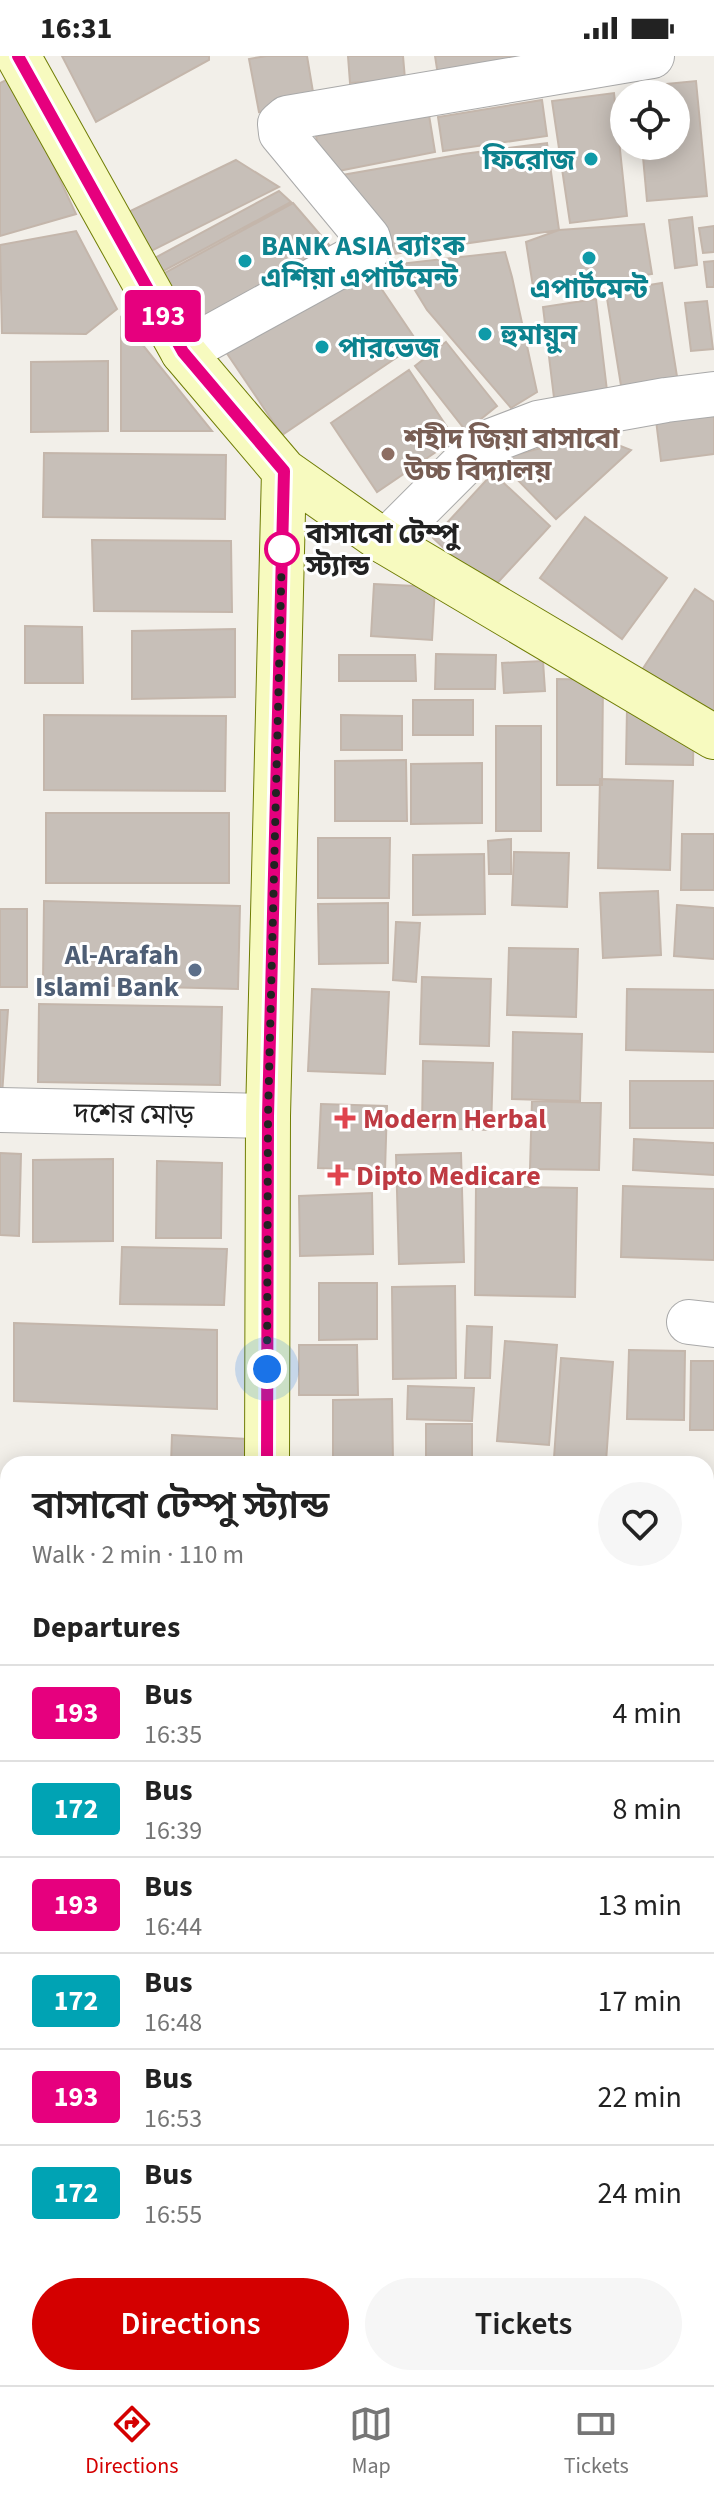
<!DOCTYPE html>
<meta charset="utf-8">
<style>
body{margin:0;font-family:"Source Sans 3","Noto Sans Bengali",sans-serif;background:#f6f6f6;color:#222;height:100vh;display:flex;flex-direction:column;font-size:30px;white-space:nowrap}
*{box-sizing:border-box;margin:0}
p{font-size:26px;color:#767676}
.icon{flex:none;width:44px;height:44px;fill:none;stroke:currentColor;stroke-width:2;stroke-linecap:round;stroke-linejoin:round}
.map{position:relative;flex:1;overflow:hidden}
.sheet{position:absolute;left:0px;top:1400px;width:714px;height:930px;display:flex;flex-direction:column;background:#fff;border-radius:24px 24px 0 0;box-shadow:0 4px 20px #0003}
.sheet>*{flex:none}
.badge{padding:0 16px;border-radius:6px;font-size:28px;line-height:52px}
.tools{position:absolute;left:610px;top:24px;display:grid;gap:16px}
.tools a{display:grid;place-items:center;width:80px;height:80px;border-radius:50%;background:#fff;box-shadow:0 4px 20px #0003;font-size:40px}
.you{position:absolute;width:40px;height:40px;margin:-20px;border:6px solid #fff;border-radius:50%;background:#1a73e8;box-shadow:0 0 0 12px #1a73e833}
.map>.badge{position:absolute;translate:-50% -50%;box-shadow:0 0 0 4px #fff}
h2{padding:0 32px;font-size:30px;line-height:72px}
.round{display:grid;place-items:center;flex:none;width:84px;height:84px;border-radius:42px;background:#f6f6f6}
.summary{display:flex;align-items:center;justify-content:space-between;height:136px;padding:0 32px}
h1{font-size:38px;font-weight:600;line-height:60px}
.primary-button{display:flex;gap:16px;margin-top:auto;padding:16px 32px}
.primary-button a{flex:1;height:92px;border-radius:48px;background:#d40000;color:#fff;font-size:32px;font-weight:600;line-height:92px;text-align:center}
.primary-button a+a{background:#f6f6f6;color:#222}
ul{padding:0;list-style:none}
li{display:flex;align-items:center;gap:24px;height:96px;padding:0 32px;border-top:2px solid #e0e0e0}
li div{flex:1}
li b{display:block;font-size:30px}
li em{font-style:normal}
li .badge{min-width:88px;font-weight:700;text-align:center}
.status{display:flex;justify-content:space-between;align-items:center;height:56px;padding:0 40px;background:#fff;direction:ltr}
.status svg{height:22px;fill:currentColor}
.tab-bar{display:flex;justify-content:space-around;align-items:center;height:112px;border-top:2px solid #e0e0e0;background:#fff;font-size:22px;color:#767676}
.tab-bar a{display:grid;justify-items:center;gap:4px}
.tab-bar .active{color:#d40000}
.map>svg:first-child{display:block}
.park{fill:#c8facc}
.pitch{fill:#88e0be}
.building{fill:#c7bfb8;stroke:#c4b6ab;stroke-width:2}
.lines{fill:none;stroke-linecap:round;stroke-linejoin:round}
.street-casing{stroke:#a9a9a9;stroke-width:46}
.secondary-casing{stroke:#707d05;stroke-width:46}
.path{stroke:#fa8072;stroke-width:5;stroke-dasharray:4 4;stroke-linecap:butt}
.street{stroke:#fff;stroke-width:44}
.secondary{stroke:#f7fabf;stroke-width:44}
.line-casing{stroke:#fff;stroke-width:18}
.line{stroke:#e6007e;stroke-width:12}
.walk{stroke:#222;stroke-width:8;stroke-dasharray:0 14.4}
.culture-dot{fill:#0f9aa8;stroke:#fff;stroke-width:3}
.education-dot{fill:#8d6e63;stroke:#fff;stroke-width:3}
.stop-dot{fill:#fff;stroke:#e6007e;stroke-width:4}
.service-dot{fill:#5c6f8a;stroke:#fff;stroke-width:3}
.health-dot{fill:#e0444e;stroke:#fff;stroke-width:3}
.labels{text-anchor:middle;stroke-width:6;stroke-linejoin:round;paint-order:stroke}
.culture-label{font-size:28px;font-weight:bold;fill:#0d838f;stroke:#fff;text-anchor:start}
.education-label{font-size:28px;font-weight:bold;fill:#785e54;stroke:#fff;text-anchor:start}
.stop-label{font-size:28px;font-weight:bold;fill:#222;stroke:#fff;text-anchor:start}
.service-label{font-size:28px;font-weight:bold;fill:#4e5e75;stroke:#fff;text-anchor:end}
.street-label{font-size:28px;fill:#222;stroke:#fff}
.health-label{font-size:28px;font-weight:bold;fill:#be3a42;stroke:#fff;text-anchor:start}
</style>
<div class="status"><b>16:31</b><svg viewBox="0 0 49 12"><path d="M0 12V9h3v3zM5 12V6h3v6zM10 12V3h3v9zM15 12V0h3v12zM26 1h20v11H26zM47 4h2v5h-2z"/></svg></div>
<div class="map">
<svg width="714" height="2329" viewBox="0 0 714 2329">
<rect width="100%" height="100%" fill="#f2efe9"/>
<path class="park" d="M0,2171H8V2322H227V2329H0Z"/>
<path class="pitch" d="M0,2242H8V2322H104V2329H0Z"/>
<path class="building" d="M62,0H209V4L96,66Z
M266,0H307L315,48L259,56L249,3Z
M348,0H403L405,23L350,27Z
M435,0H550L440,32Z
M12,21L76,158L0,180V27Z
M696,25L707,140L647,145L642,90H676V38H637L636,31Z
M614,37L627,160L570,167L552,45Z
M542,44L547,80L443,95L438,61Z
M429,59L435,96L323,118L316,80Z
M547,87L559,174L394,198L325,122L463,98Z
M236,104L279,131L137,202L114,163Z
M279,135L291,146L158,218L151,204Z
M293,147L330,190L191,268L159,220Z
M692,161L697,209L675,212L669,164Z
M644,168L652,218L534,237L526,186L559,174Z
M714,170V196L703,197L699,172Z
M76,175L117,253L86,278L2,277L0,189Z
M505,196L512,221L537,336L511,352L427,254L399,208Z
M362,204L418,287L282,379L226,296Z
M714,205V231H707L704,206Z
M662,227L679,333L623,342L606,236Z
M596,243L608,343L555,350L543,251Z
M707,245L713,293L691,295L685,247Z
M121,262L212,375H121Z
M446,286L497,350L466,375L415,310Z
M108,305V375L31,376V306Z
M409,314L455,383L377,436L331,367Z
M714,348V398L661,405L655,356Z
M590,378L631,394L556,463L498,404Z
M44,397L226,399L225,463L43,461Z
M493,417L550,470L490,535L433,482Z
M585,461L667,522L622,583L540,522Z
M92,484L231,485L232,556L94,555Z
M374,528L435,531L432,584L371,580Z
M695,533L714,546V661L642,614Z
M25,570L82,571L83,627H25Z
M235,573V641L132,643V575Z
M436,598L496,599L495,633H435Z
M339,599H415L416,625H339Z
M543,605L545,635L504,637L502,607Z
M557,623L603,624L602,729H557Z
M413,644H473V679H413Z
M627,652L694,653L693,709L626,708Z
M44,659L226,660L225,735L44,734Z
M341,659L402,660V694H341Z
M496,670H541V775H496Z
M406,704L407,765H335V705Z
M482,707V767L411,768V708Z
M600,723L673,725L670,814L598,812Z
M46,757H229V827H46Z
M682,778H714V834H681Z
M318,782H390L389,842H318Z
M511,783V818H489L488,785Z
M514,796L569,797L567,851L512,849Z
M484,798L485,858L413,859V799Z
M658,835L661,899L603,902L600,837Z
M44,845L240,850L238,933L43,928Z
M388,847V907L319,908L318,848Z
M677,849L714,852V903L674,900Z
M0,853H27V931H0Z
M396,866L420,867L416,926L393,924Z
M509,892L578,893L576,961L507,959Z
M422,921L491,923L489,990L420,988Z
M312,933L389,936L385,1018L308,1015Z
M627,933L714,934V996L626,994Z
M39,948L222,951L220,1029L38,1026Z
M0,954H8L2,1039H0Z
M513,976L582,978L580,1045L512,1043Z
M423,1005L493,1007L491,1074L422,1072Z
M630,1025H714V1072H630Z
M532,1045L601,1047L599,1114L530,1113Z
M321,1048L387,1050L385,1115L318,1112Z
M634,1083L714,1087V1119L633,1114Z
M0,1097L21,1098L19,1180L0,1179Z
M461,1097L464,1206L399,1208L396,1099Z
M113,1103V1185L33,1186V1104Z
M157,1105L222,1107L221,1182H156Z
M476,1130L577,1132L575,1241L475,1239Z
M623,1130L714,1133V1204L621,1201Z
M372,1137L373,1198L300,1200L299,1140Z
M122,1191L227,1193L224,1249L120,1248Z
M319,1227H377V1283L319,1284Z
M455,1230L456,1322L393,1323L392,1231Z
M14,1267L217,1274V1353L14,1345Z
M467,1270L492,1271L490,1322H465Z
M505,1285L557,1289L549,1389L497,1385Z
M299,1289H357L358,1339H299Z
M629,1294L685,1295L684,1364L627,1363Z
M561,1302L613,1306L606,1406L554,1402Z
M691,1305H714V1374H690Z
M408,1330L474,1332L472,1365L407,1363Z
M392,1343L393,1407L333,1408V1344Z
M426,1368H472V1408H426Z
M172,1379L247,1383L246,1408H171Z
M706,1432H714V1492H706Z
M8,1465V1545H5Z
M706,1501H714V1579H706Z
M0,1568H8V1647L0,1646Z
M706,1594H714V1634H706Z
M706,1678H714V1720H706Z
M706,1769H714V1825H706Z
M0,1834H8V1910H0Z
M706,1850H714V1922H706Z
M706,1931H714V2006H706Z
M706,2063H714V2129H706Z
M706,2147H714V2302L706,2301Z"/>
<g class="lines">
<defs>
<path id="street" d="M183,296L367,195L370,189L368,182L281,77L280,68L287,62L652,0
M385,486L483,388L538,367L666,344L714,338
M0,1054L268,1060
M689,1266L714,1269
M0,2142H8
M253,2328L347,2329"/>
<path id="secondary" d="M18,0L183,296L284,415L268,1060L267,1408
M284,415L385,486L714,681
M253,2329V2322"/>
</defs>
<use href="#street" class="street-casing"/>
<use href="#secondary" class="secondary-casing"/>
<path class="path" d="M154,2327L204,2328"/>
<use href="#street" class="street"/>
<use href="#secondary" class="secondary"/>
</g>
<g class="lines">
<defs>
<path id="line" d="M18,0L183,296L284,415L268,1060L267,1408"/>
</defs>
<use href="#line" class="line-casing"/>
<use href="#line" class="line"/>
<path class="walk" d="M267,1313L268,1060L282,493"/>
</g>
<g class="culture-dot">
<circle cx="591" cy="103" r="8"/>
<circle cx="589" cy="202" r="8"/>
<circle cx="245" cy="205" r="8"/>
<circle cx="485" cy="278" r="8"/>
<circle cx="322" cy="291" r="8"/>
</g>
<circle class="education-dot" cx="388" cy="398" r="8"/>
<circle class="stop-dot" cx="282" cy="493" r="16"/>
<circle class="service-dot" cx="195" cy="914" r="8"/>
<g class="health-dot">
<path d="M341 1050h8v8h8v8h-8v8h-8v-8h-8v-8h8z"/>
<path d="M334 1107h8v8h8v8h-8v8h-8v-8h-8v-8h8z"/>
</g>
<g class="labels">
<g class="culture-label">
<text x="575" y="113" text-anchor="end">ফিরোজ</text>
<text x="261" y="199">BANK ASIA ব্যাংক<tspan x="261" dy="32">এশিয়া এপার্টমেন্ট</tspan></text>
<text x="589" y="242" text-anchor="middle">এপার্টমেন্ট</text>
<text x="501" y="288">হুমায়ুন</text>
<text x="338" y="301">পারভেজ</text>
</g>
<g class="education-label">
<text x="404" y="392">শহীদ জিয়া বাসাবো<tspan x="404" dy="32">উচ্চ বিদ্যালয়</tspan></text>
</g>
<g class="stop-label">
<text x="306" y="487">বাসাবো টেম্পু<tspan x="306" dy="32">স্ট্যান্ড</tspan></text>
</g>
<g class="service-label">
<text x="179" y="908">Al-Arafah<tspan x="179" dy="32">Islami Bank</tspan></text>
</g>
<g class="street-label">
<text transform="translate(134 1057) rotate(1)" y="10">দশের মোড়</text>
</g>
<g class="health-label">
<text x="363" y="1072">Modern Herbal</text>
<text x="356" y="1129">Dipto Medicare</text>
</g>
</g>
</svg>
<div class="tools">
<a><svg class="icon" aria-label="locate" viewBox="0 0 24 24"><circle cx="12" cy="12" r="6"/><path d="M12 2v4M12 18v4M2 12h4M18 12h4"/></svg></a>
</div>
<div class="you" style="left:267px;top:1313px"></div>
<b class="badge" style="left:163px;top:260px;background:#e6007e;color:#fff">193</b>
<section class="sheet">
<div class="summary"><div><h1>বাসাবো টেম্পু স্ট্যান্ড</h1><p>Walk · 2 min · 110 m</p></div><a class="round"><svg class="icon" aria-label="heart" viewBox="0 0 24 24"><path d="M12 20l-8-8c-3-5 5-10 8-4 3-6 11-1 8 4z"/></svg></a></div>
<h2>Departures</h2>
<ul>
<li><span class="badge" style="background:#e6007e;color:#fff">193</span><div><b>Bus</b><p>16:35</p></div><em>4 min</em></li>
<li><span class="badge" style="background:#00a3b4;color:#fff">172</span><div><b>Bus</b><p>16:39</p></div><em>8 min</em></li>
<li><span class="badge" style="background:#e6007e;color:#fff">193</span><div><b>Bus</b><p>16:44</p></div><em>13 min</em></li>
<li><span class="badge" style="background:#00a3b4;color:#fff">172</span><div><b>Bus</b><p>16:48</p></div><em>17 min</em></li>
<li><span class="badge" style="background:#e6007e;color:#fff">193</span><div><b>Bus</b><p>16:53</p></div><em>22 min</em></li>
<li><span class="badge" style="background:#00a3b4;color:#fff">172</span><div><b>Bus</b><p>16:55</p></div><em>24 min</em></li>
</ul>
<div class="primary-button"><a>Directions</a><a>Tickets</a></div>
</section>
</div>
<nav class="tab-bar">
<a class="active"><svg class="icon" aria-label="directions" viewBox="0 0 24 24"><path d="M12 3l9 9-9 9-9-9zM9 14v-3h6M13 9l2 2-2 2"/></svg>Directions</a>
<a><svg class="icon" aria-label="map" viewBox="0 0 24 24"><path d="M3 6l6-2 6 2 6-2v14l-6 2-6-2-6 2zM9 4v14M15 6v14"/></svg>Map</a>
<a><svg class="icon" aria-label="tickets" viewBox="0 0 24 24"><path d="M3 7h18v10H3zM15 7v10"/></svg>Tickets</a>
</nav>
